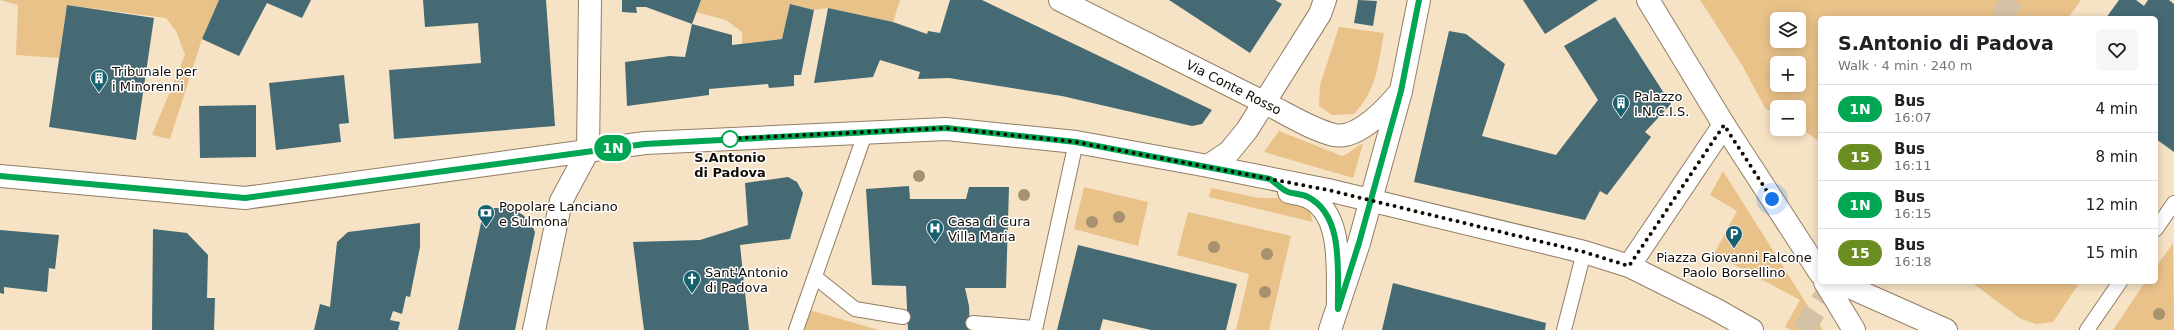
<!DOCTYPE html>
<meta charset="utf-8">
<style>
body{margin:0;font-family:"DejaVu Sans",sans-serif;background:#f6f6f6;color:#202124;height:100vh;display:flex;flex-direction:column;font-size:15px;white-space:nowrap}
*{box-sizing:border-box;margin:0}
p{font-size:13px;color:#757577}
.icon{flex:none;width:22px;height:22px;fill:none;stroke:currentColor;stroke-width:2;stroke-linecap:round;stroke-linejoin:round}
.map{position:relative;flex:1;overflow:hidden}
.details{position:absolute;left:1818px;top:16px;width:340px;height:268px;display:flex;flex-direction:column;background:#fff;border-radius:6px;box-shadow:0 2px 10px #0003}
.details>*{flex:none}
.badge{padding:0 8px;border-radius:13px;font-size:14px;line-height:26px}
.controls{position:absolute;left:1770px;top:12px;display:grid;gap:8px}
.controls a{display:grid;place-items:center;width:36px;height:36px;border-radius:6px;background:#fff;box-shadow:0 2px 10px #0003;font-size:20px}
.you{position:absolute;width:20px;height:20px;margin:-10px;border:3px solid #fff;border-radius:50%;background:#1a73e8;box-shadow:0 0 0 6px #1a73e833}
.map>.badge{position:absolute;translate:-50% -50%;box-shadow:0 0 0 2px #fff}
.round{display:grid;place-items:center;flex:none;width:42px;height:42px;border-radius:6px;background:#f6f6f6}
.headline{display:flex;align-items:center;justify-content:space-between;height:68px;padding:0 20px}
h1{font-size:19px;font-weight:700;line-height:30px}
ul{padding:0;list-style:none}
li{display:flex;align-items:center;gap:12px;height:48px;padding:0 20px;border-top:1px solid #e0e0e0}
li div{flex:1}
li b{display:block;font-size:15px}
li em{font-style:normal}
li .badge{min-width:44px;font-weight:700;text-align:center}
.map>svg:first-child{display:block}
.green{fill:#e9c28a;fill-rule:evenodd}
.building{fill:#456a73}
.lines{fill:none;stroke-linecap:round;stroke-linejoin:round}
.primary-tunnel{stroke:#d4c2a7;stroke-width:22;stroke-dasharray:22 11;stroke-linecap:butt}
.service-casing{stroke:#917e64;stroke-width:16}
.minor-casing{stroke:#917e64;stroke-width:24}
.tertiary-casing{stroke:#917e64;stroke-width:24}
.secondary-casing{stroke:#917e64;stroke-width:24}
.service{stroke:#fff;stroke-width:14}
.minor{stroke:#fff;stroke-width:22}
.tertiary{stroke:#fff;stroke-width:22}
.secondary{stroke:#fff;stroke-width:22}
.tree{fill:#a7916f}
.line-casing{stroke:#fff;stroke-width:9}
.line{stroke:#00a651;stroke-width:6}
.walk{stroke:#110b03;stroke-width:4;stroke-dasharray:0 7.2}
.stop-dot{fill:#fff;stroke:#00a651;stroke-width:2}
.labels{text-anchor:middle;stroke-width:3;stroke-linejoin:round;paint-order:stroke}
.poi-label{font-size:13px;fill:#110b03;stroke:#fff;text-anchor:start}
.street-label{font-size:13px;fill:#110b03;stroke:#fff}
.stop-label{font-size:13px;font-weight:bold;fill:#110b03;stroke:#fff}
</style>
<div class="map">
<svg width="2174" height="330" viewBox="0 0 2174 330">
<rect width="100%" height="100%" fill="#f6e2c4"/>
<path class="green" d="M0,0H219L202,39L170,139L152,135L185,55L176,31L166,18L67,5L59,58L16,55L18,5Z
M701,0H900L893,22L828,8L814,10L790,4L782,39L742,44V32L726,20L696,12Z
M1700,0H2081L2068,18H1820V142L1799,127V107H1777V115L1765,108L1742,65ZM1777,19H1799V41H1777ZM1777,63H1799V85H1777Z
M1339,27L1384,33C1378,65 1377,89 1354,114L1332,115L1319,106L1320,85Z
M1279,131L1342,156C1351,153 1355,146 1363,144L1353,178L1264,152Z
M1723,171L1823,330H1791L1785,327L1800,300L1714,254L1737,211L1710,195Z
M1084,187L1148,202L1138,246L1074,229Z
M1211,188L1259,198H1286L1309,209L1313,222L1209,197Z
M1188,212L1291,236L1269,330H1236L1249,274L1177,255Z
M2173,243L2174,330H2113L2145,282H2156V267Z
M1971,282H2080L2053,322L2036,324L2021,319Z
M809,310L879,330H803Z"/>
<path class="building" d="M219,0H311L302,18L267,3L239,56L202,39Z
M423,0H546L555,126L394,139L389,70L481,63L478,23L425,27Z
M622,0H701L692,24L646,7H636L637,13L622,12Z
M950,0H982L1212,110L1202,124L1192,126L1062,96L949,78L918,79L920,72L880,60L873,77L814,83L828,8L893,22L927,34L928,31L940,33Z
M1169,0H1275L1282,4L1250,53Z
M1358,0L1377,1L1373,26L1354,23Z
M1523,0H1598L1545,34Z
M2119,0H2136L2144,6L2148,0H2169L2174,4V152L2156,139V18H2106Z
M790,4L814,10L801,75H794V86L769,88L768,84L709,89V95L627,106L625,62L670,56L685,57L692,24L732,35V45L782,39Z
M67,5L154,18L136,140L49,127Z
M1615,17L1671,104L1645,132L1651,137L1607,195L1600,191L1585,220L1414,182L1449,31L1466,34L1505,64L1482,136L1556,155L1598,100L1564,46Z
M344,75L349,123L339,124L341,142L276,150L269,83Z
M256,105V157L200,158L199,106Z
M788,177L797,182L803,193L790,239L740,245L749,330H644L633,242L700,240L748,225L745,183Z
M909,186L910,199H966L969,187H1009L1006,288H965L969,306L970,330H908L906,286L872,285L866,189Z
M494,208H511L523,215L531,223L535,232L515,330H458L483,214Z
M420,223V247L410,297L406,296L402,314L393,311L390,320L400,322L398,330H314L320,304L330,307L337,242L348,232Z
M153,229L187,233L208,255L207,298H215L214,330H152Z
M0,230L59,235L55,269L49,268L47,292L4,287V294L0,293Z
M1078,245L1237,284L1226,330H1151L1103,319L1100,330H1057Z
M1393,283L1546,323L1545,330H1382Z"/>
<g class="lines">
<path class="primary-tunnel" d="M2001,18L2012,0
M1803,330L1834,282"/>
<defs>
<path id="service" d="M2156,229L2174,203
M815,277L855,309L903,317
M973,323L1035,328
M796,330L866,131
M1035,330L1076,142
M1564,330L1584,252
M2087,330L2120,282"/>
<path id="minor" d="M1060,0L1265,103
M534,330L561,201L588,151"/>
<path id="tertiary" d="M1265,103C1286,113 1310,129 1334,135C1358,140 1388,107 1401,91
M588,151L590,0
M1208,166L1229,152L1247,130L1320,14L1325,0
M0,176L245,198L645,143L946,129L1076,142L1208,166L1328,190L1584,252L1629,266L1715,309L1752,330
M1289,192C1295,194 1302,194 1308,197C1344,213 1337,272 1338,305
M1629,266L1724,125
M1825,282L1854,330"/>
<path id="secondary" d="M1648,0L1724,125L1820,273
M1838,282L1946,330
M1330,330L1359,243L1401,91L1419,0"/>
</defs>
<use href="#service" class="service-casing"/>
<use href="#minor" class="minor-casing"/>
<use href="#tertiary" class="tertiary-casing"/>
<use href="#secondary" class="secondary-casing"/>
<use href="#service" class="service"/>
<use href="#minor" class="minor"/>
<use href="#tertiary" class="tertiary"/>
<use href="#secondary" class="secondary"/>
</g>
<g class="tree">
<circle cx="919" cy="176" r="6"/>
<circle cx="1024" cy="195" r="6"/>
<circle cx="1119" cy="217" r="6"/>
<circle cx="1092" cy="222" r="6"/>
<circle cx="1214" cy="247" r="6"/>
<circle cx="1267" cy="254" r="6"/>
<circle cx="1265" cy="292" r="6"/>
<circle cx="2159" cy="314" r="6"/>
</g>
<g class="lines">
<defs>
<path id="line" d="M0,176L245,198L645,144L946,128L1076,142L1270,179C1276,183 1282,190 1288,192C1294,194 1302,194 1308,197C1345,216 1337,274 1338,309L1359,243L1401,91L1419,0"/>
</defs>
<use href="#line" class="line-casing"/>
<use href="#line" class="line"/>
<path class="walk" d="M730,139H724L946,128L1076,142L1328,190L1584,252L1629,266L1724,125L1772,199"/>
</g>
<defs>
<symbol id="building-pin" viewBox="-11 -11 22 30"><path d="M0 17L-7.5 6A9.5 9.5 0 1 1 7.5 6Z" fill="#17606f" stroke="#fff"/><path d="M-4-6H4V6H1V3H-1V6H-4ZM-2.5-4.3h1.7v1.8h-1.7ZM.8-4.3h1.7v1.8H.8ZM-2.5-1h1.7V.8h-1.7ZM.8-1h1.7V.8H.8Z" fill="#fff"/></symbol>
<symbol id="bank-pin" viewBox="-11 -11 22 30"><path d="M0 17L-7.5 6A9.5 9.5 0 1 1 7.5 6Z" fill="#17606f" stroke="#fff"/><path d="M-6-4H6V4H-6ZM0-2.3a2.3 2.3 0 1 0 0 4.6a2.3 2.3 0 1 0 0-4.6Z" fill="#fff"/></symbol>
<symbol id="hospital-pin" viewBox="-11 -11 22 30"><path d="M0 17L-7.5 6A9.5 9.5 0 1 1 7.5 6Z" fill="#17606f" stroke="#fff"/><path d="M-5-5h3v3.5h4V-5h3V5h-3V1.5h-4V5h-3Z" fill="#fff"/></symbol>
<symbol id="parking-pin" viewBox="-11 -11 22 30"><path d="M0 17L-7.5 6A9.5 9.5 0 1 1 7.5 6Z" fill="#17606f" stroke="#fff"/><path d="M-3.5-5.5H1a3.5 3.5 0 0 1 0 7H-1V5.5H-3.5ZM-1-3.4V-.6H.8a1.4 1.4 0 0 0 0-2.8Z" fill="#fff"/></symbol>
<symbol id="church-pin" viewBox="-11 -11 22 30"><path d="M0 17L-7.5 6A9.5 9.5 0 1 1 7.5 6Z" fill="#17606f" stroke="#fff"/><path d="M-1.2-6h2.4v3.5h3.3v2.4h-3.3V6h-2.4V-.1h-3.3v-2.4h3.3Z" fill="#fff"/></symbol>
</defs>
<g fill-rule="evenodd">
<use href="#building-pin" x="89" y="68" width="20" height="27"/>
<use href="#building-pin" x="1611" y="93" width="20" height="27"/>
<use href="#bank-pin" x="476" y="203" width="20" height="27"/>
<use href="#hospital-pin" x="925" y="218" width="20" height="27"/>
<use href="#parking-pin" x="1724" y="224" width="20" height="27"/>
<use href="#church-pin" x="682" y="269" width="20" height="27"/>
</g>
<circle class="stop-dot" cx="730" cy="139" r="8"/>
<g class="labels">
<g class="poi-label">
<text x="112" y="76">Tribunale per<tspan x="112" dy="15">i Minorenni</tspan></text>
<text x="1634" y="101">Palazzo<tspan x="1634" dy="15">I.N.C.I.S.</tspan></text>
<text x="499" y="211">Popolare Lanciano<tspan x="499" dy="15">e Sulmona</tspan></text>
<text x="948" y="226">Casa di Cura<tspan x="948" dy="15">Villa Maria</tspan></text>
<text x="1734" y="262" text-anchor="middle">Piazza Giovanni Falcone<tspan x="1734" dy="15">Paolo Borsellino</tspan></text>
<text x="705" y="277">Sant'Antonio<tspan x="705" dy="15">di Padova</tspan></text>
</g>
<g class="street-label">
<text transform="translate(1234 87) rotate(27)" y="5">Via Conte Rosso</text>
</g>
<g class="stop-label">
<text x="730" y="162">S.Antonio<tspan x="730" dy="15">di Padova</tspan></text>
</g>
</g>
</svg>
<div class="controls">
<a><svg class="icon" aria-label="layers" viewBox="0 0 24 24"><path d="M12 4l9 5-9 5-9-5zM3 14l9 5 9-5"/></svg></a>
<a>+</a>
<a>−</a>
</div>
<div class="you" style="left:1772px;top:199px"></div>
<b class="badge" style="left:613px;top:148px;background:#00a651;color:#fff">1N</b>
<section class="details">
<div class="headline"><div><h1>S.Antonio di Padova</h1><p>Walk · 4 min · 240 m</p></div><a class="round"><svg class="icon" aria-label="heart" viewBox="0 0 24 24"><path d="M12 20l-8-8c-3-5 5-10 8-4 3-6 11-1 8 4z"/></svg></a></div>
<ul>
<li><span class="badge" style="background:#00a651;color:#fff">1N</span><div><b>Bus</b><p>16:07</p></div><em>4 min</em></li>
<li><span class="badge" style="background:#6b8e23;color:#fff">15</span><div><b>Bus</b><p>16:11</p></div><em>8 min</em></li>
<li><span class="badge" style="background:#00a651;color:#fff">1N</span><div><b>Bus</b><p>16:15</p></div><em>12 min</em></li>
<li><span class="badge" style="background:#6b8e23;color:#fff">15</span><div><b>Bus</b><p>16:18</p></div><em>15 min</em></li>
</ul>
</section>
</div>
